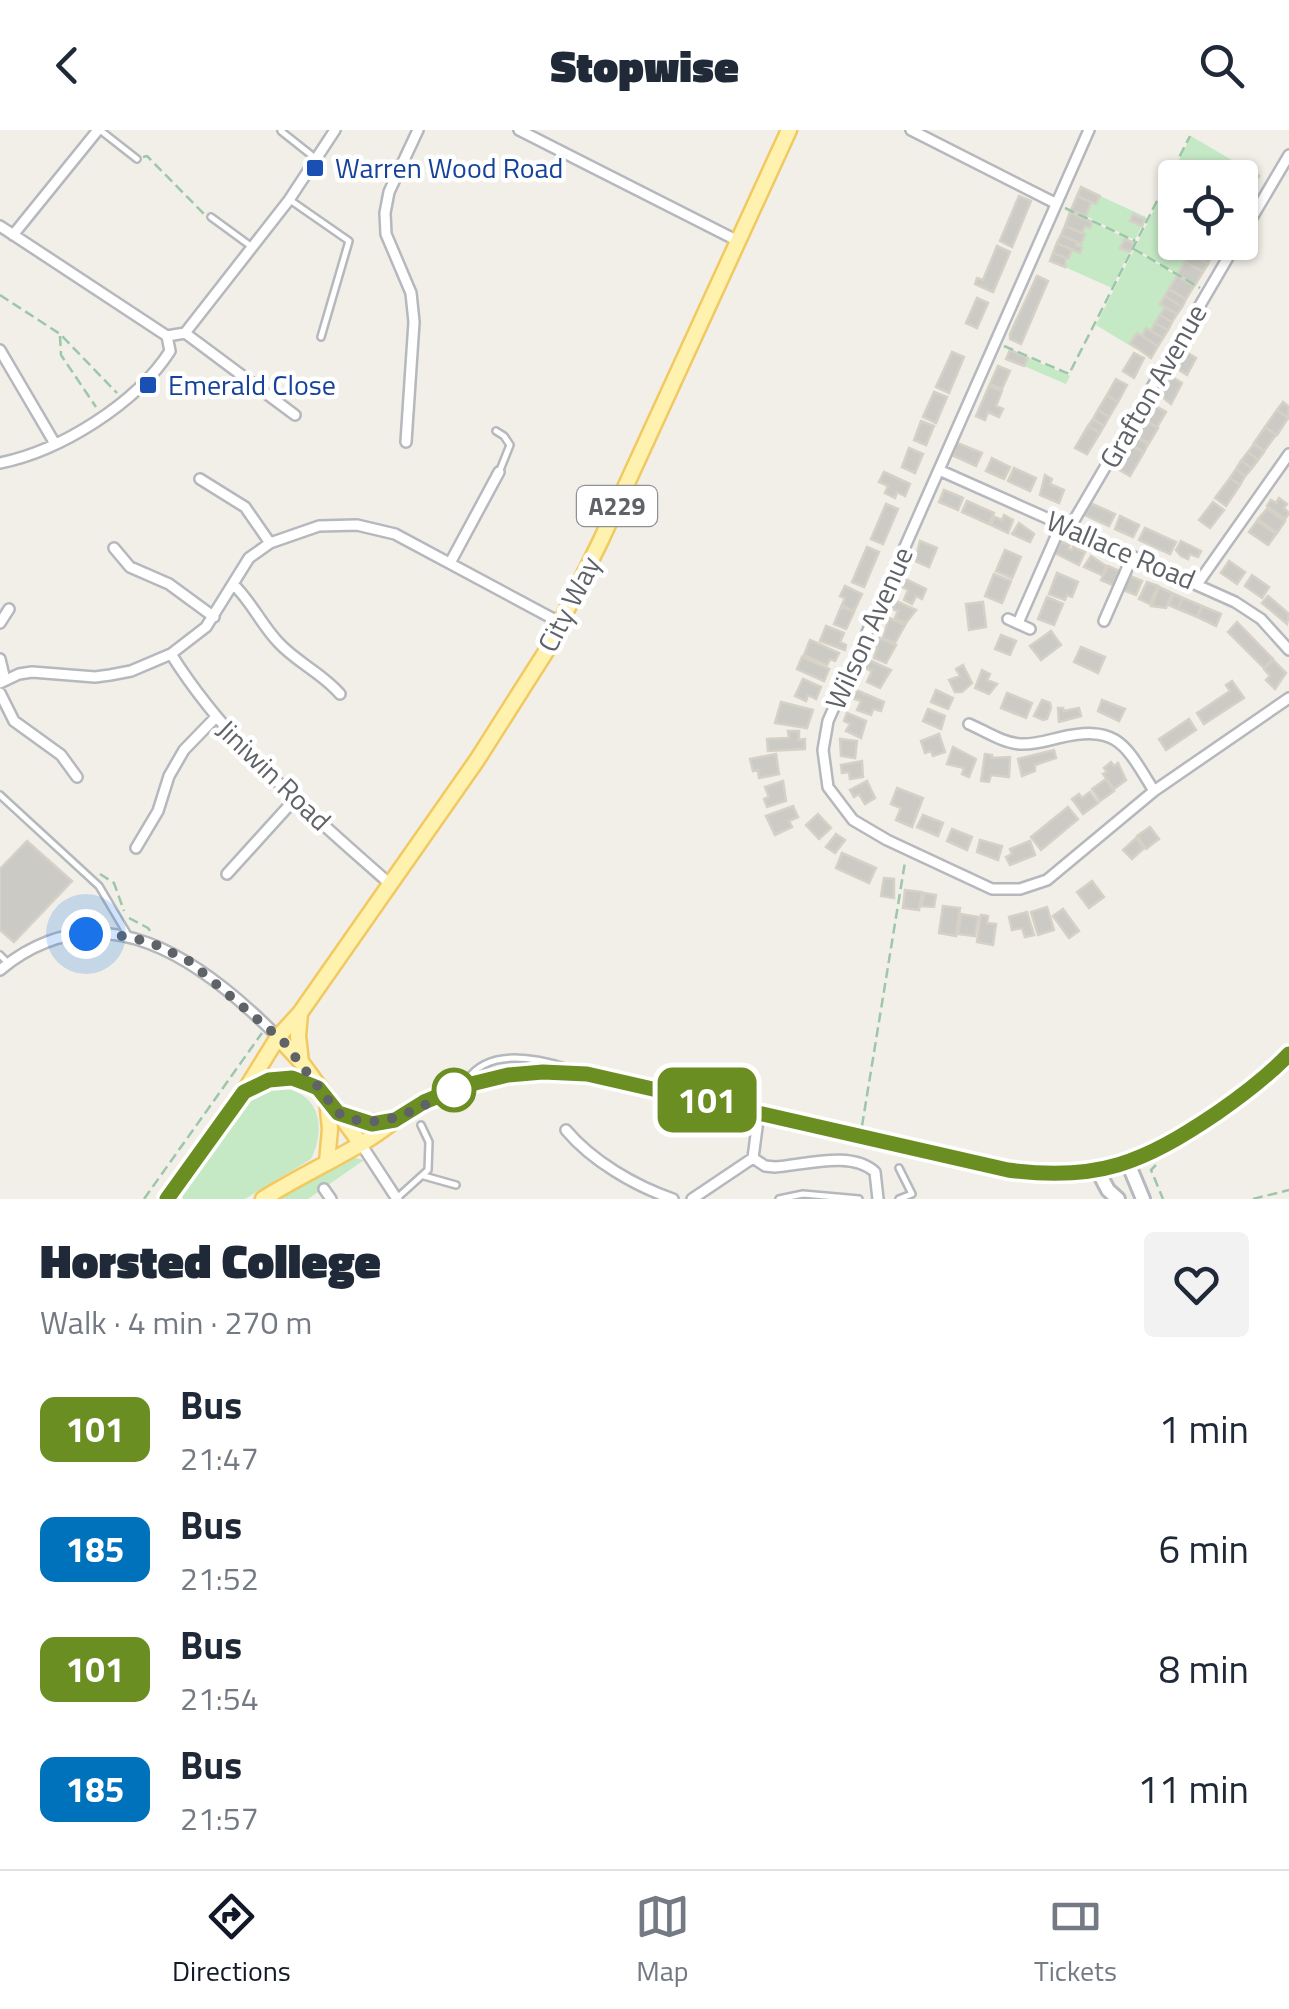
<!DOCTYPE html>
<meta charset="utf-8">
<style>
body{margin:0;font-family:"Titillium Web",sans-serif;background:#f2f2f3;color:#1f2937;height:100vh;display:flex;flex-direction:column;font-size:38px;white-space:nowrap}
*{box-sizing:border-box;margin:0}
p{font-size:32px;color:#747a83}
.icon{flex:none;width:55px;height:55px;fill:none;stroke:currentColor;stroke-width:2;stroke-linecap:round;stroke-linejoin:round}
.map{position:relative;height:1069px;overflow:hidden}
.details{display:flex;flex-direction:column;background:#fff;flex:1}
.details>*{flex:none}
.badge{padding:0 20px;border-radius:15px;font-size:35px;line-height:65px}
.buttons{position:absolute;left:1158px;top:30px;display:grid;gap:20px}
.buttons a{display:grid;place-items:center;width:100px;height:100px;border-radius:10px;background:#fff;box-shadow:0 2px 8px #0004;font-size:50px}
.you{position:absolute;width:50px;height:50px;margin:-25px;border:8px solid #fff;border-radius:50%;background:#1a73e8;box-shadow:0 0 0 15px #1a73e833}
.map>.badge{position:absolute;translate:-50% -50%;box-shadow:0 0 0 5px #fff}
.round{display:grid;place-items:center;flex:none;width:105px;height:105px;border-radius:10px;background:#f2f2f3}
.summary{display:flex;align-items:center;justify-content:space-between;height:170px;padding:0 40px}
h1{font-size:48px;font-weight:800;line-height:75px}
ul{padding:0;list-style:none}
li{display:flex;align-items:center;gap:30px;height:120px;padding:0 40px}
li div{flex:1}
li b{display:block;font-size:38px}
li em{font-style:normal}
li .badge{min-width:110px;font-weight:700;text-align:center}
header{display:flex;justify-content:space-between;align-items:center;height:130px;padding:0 40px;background:#fff;font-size:45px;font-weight:800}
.menu{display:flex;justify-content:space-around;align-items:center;height:140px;border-top:2px solid #e0e1e3;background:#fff;font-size:28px;color:#747a83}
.menu a{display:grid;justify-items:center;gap:5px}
.menu .active{color:#111827}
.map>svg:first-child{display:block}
.green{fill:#c5e8c5}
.building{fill:#cccac5;stroke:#d6d1c6;stroke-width:2.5}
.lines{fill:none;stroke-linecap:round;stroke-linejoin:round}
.lane-casing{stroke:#b5b8bc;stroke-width:10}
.street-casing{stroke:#b5b8bc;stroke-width:14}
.secondary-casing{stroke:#b6babf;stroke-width:18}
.primary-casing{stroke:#f2c960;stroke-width:19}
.path{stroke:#9cc7a9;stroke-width:2.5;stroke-dasharray:10 5;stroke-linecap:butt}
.lane{stroke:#fff;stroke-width:5}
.street{stroke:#fff;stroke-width:9}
.secondary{stroke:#fff;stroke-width:12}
.primary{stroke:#fff2af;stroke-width:14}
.line-casing{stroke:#fff;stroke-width:22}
.line{stroke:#6b8e23;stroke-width:15}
.walk{stroke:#5f6368;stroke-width:10;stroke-dasharray:0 18}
.transit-dot{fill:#1a4fb4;stroke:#fff;stroke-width:4}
.stop-dot{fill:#fff;stroke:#6b8e23;stroke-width:5}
.labels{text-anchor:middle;stroke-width:9;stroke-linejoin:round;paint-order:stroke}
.shield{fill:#fff;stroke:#8f9295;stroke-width:2.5}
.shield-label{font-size:25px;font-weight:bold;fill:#5f6368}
.transit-label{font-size:28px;fill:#164399;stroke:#fff;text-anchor:start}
.street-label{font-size:28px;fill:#5f6368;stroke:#fff}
</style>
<header><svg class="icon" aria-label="back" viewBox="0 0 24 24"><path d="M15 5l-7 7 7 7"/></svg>Stopwise<svg class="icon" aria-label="search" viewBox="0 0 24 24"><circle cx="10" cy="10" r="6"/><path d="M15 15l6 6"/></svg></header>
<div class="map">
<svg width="1289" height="1069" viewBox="0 0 1289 1069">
<rect width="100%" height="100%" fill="#f1efe8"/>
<path class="green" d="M1191,6L1247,39L1242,47L1234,44L1232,47L1175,48V112L1196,113L1177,144L1135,118Z
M1100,66L1146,87L1135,110L1086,86L1091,72L1096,74Z
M1092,92L1134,112L1112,158L1065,137L1072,120L1080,122L1082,118L1076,115L1077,112L1081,113L1085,96L1090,97Z
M1134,120L1177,146L1160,174L1165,177L1151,201L1146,198L1142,206L1136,203L1131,213L1137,220L1096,195Z
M1028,228L1070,246L1066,254L1024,236Z
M270,957C316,957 329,991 311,1029L245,1069H183L182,1064L254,964Z
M351,1027L364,1030L308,1069H278Z"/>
<path class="building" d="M1247,39L1259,46L1254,54L1242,47Z
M1234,44L1254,54L1249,63L1240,57V48H1232Z
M1081,57L1100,66L1096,74L1077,66Z
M1019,66L1031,71L1012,117L1000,111Z
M1077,66L1091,72L1086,86L1071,80Z
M1070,82L1092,92L1090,98L1085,96L1082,103L1065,96Z
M1133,84L1145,89L1142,96L1130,91Z
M1065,96L1085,104L1081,114L1061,105Z
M1061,105L1077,112L1076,115L1082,118L1080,123L1057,113Z
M1125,109L1134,113L1130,122L1120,118Z
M1196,112H1207L1217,118L1212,126L1194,115Z
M1057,113L1072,120L1068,129L1053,123Z
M1194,115L1212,126L1208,134L1190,123Z
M997,116L1010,122L993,162L975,154L977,148L983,150Z
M1053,123L1066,128L1065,137L1050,131Z
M1190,123L1208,134L1203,142L1185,132Z
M1185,132L1203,142L1195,155L1177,144Z
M1037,146L1048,151L1021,214L1010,209V204Z
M1177,146L1194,156L1186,169L1169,159Z
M1169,159L1186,169L1182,177L1165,166Z
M1165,166L1182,177L1177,184L1160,174Z
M977,168L988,173L977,198L966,193Z
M1165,177L1177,184L1172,192L1160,185Z
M1160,185L1172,192L1168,200L1155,193Z
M1155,193L1168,200L1163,208L1151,201Z
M1146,198L1163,208L1158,216L1142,206Z
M1137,203L1158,216L1151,228L1130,213Z
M1010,220L1028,228L1024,236L1006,229Z
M952,222L964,227L949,263L936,257Z
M1186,222L1196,228L1187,245L1176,238Z
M1134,223L1144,228L1134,248L1123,241Z
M998,236L1010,241L1002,259L990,254Z
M1172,247L1182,253L1171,274L1160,265Z
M1116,249L1127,255L1118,272L1107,265Z
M989,256L1002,261L996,276L1003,279L999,287L988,282L985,290L976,286Z
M934,262L947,267L936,293L923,287Z
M1107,265L1118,272L1109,287L1098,280Z
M1283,272L1289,277L1288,288L1277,280Z
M1156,276L1166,282L1157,297L1147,291Z
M1098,280L1109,287L1104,296L1093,289Z
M1277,280L1288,288L1277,305L1265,297Z
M1093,289L1104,296L1100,303L1088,296Z
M921,291L934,296L926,315L914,310Z
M1146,291L1158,298L1149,313L1137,307Z
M1088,296L1100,303L1087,324L1075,318Z
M1265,297L1276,305L1264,321L1254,313Z
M1137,308L1148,314L1144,322L1132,316Z
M957,313L982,323L976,336L952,325Z
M1254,314L1264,322L1258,330L1248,322Z
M1132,316L1144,322L1130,346L1118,339Z
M909,318L923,324L915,343L902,337Z
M1248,322L1258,330L1252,338L1241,331Z
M992,328L1010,337L1004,349L986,341Z
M1241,331L1252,338L1245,346L1236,339Z
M1014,338L1036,348L1030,361L1008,351Z
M1236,339L1245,346L1240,355L1230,348Z
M884,342L910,354L905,366L897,362L895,368L885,363L888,356L879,352Z
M1045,345L1052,349L1050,354L1064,360L1059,373L1040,365Z
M1230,348L1240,355L1226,376L1215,368Z
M944,360L963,368L958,380L939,372Z
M1279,368L1287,374L1284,378L1289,383L1285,389L1267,376L1271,370L1276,373Z
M967,371L994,383L989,394L962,382Z
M1213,372L1224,380L1210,398L1199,390Z
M1090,373L1115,384L1109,396L1085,385Z
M886,374L898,379L883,414L871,409Z
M1267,379L1285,391L1277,403L1258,389Z
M1004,385L1013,390L1008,403L991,395L995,387L1002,390Z
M1120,386L1139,395L1133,407L1115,399Z
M1257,391L1276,404L1268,415L1249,402Z
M1019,393L1034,404L1030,412L1012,404Z
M1145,398L1176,412L1170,424L1139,410Z
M920,411L937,418L929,437L915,431Z
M1181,411L1201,421L1198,427L1190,424L1188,429L1181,426L1176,420Z
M1061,412L1070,415L1068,419L1072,420L1073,417L1085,422L1079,435L1055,423Z
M867,417L879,422L864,457L852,452Z
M1005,420L1021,427L1012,448L996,441Z
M1091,426L1106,436L1102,445L1084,437Z
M1229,431L1245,442L1237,454L1221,443Z
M1108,436L1119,441L1113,455L1101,450Z
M1057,443L1078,452L1072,467L1067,465L1065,470L1049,464Z
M994,444L1011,451L1002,473L985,466Z
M1252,445L1269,457L1262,468L1245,456Z
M1130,446L1142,451L1136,465L1123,460Z
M906,449L926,459L922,469L916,466L912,474L904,470L908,460L902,457Z
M1147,452L1158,456L1150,474L1139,469Z
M845,456L862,464L854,481L842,475L845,468L840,466Z
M1159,457L1172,463L1166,478L1151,476Z
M1174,464L1183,468L1178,479L1169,475Z
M1268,466L1289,484L1287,494L1262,473Z
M1047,467L1063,474L1054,495L1038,489Z
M1183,468L1202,476L1197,487L1178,479Z
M896,471L916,480L906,493L895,488L898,481L892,479Z
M983,472L986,497L969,500L966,474Z
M1202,476L1221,484L1216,496L1197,487Z
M841,477L854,482L846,499L834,494Z
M889,488L905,495L895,513L883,508Z
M1237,492L1273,529L1264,538L1228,502Z
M826,496L844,503L840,512L846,515L845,520L820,511Z
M1051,501L1061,515L1041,530L1030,516Z
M1001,505L1016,511L1010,525L995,519Z
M879,508L896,515L886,533L874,528Z
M810,510L839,523L835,531L830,529L827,535L804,525Z
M1081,517L1105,527L1098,543L1074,532Z
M802,527L829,539L824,551L797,539Z
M869,530L891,540L880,558L867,552L872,541L865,538Z
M1273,530L1286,543L1275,559L1266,550L1270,546L1264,539Z
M963,535L972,553L962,562H955L949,550L960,546L956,539Z
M982,540L990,544L987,550L997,554L989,564L975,558Z
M803,549L821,557L816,569L808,565L806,571L795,566Z
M1232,551L1244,568L1204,594L1197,583L1230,561L1226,555Z
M856,560L884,572L881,581L873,579L871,585L857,580L861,571L852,568Z
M936,560L953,568L948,579L931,572Z
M1007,563L1032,573L1026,588L1001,578Z
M1042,570L1050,573L1051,578L1047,589L1043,590L1034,586Z
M1102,570L1125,579L1119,591L1098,581Z
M781,572L813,580L807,598L775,593Z
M1058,578H1063L1064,581L1079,578L1081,586L1059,592Z
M928,579L945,586L941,599L923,591Z
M847,583L866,591L861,608L846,601L850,594L844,591Z
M1189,589L1196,600L1166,620L1159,609Z
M788,601H799V610L805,609V619L768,621L767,609L789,608Z
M939,604L945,622L933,626L931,621L925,623L921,611Z
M840,609L857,611L855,628L841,626Z
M953,617L976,629L969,647L962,644L964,638L947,634Z
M1054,620L1056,628L1035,635V641L1022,646L1018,629Z
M776,624L779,644L759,648L758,640L753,641L750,629Z
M985,624L992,625V628L1010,627L1009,647L991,645L989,652L981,651Z
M862,631L863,647L850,649L849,642L842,643L841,635Z
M1111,632L1114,636L1118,633L1126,650L1114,659L1103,644L1107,642L1104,638Z
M1106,649L1114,661L1100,671L1092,659Z
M783,651L786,671L767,677L764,669L769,667L765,657Z
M867,651L875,668L865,674L859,664L854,667L850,660Z
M897,658L923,668L912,697L896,690L901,678L891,674Z
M1090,662L1098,673L1083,684L1072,669L1079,664L1082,668Z
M793,676L798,687L789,691L792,697L775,705L766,686Z
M1068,677L1078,689L1041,720L1031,707Z
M818,684L831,698L819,709L806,695Z
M923,685L943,693L938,706L917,697Z
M1150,697L1159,709L1146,719L1137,706Z
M952,699L972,707L967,720L947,711Z
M836,704L845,710L835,723L826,717Z
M1136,708L1144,718L1132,729L1123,720Z
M980,710L1002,716L998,730L977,722Z
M27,711L72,751L14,812L0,800V739Z
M1030,711L1035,725L1010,735L1006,727L1012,724L1010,719Z
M842,723L876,738L869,753L836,738Z
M884,748L894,749V768L881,766Z
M1092,751L1104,767L1089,778L1077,762Z
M905,760L922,762L919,780L903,778Z
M924,763L936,765L934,777L922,776Z
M943,776L960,778L956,806L939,803Z
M1047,777L1054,800L1038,805L1031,782Z
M1063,779L1079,801L1069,808L1053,786Z
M1027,782L1034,805L1025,807L1022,798L1012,800L1009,787Z
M961,784L978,787L975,806L958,804Z
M981,785L988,786L987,793L996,794L993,815L977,812Z"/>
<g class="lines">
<defs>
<path id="lane" d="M100,0L137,29
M281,1L315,28
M290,70L349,111L321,207
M211,87L252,117
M496,301L504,306L510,315L500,340
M0,665L99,756L128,805
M0,825L8,833
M467,950C489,917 537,928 568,938
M899,1038L912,1064L899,1069
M424,1046L456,1055
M397,1068L428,1040L429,1012L421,995
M779,1069L803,1064L859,1069"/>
<path id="street" d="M519,0L738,111
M911,0L1055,73
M1089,0L828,591L823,620L828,657L853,690L887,710L992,759H1020L1047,750L1154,661L1289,568
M0,96L167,206
M13,105L98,0
M1240,108L1289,25
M185,203L295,285
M167,206L185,203L289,70L335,0
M0,220L54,312
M406,312L414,192L411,163L386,104L385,83L389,62L418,0
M0,333C60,321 136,274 170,221L167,206
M939,340L1235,472L1261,489L1289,520
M200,349L245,377L270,413
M1069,399L1237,112
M114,418L130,437L169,454L214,487
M450,433L499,342
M1198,453L1289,324
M233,454C251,471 261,494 278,512C296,532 322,543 340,564
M1008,489L1030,499
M1104,491L1132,427
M0,493L9,479
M1018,493L1061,395
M171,524C228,615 310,683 390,754
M0,529L5,550
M0,553L19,544L32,542L95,547L110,545L131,541L171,524L206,497L249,428L270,413L319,396L357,395L395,404L561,493
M0,563L14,591L61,625L77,647
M969,594C985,601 1003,613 1020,614C1033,615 1046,611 1058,608C1118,594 1125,614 1154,661
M136,718L158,681L169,646L184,620L215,588
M227,744L295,669
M0,840C102,756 203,831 278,907
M566,1000C592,1031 635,1056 673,1069
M361,1014L397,1069
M753,1028L765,1036L775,1037C804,1035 852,1020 875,1042L878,1069
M324,1059L331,1069
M692,1069L753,1028L759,982"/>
<path id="secondary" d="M1128,1033L1143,1069
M1098,1041L1108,1060L1118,1069"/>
<path id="primary" d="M300,883L298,906L301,932
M278,907L302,933L361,1014
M244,962C272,948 288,944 317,958
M343,986L362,993L395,990
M327,1032L330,999L327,970
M167,1069L244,962L278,907L300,883L477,630L547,520L601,410L789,0
M263,1069C296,1048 331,1032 364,1012C385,1000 401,984 422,973C483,942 551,936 618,950L1007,1040C1097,1052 1144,1033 1217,983C1243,965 1267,947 1289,924"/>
</defs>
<use href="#lane" class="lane-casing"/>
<use href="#street" class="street-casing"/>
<use href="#secondary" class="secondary-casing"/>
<use href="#primary" class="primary-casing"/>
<path class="path" d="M143,27L147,26L205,85
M1065,78L1135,111
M1134,119L1200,158
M0,165L60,204L117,263
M60,206L61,225L96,277
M1004,216L1069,244L1190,6
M100,744L114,753L124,781
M129,788L148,798L153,805
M862,996L905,732
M1156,1035L1151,1040L1163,1069
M144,1069L262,903
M1253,1069L1289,1060"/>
<use href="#lane" class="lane"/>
<use href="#street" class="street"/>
<use href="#secondary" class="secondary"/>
<use href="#primary" class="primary"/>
</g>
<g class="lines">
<defs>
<path id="line" d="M167,1069L244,962L269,950L292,948L308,954L318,958L338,983L372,994L395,990L424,972L463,956L508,945L543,942L587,944L1008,1040C1098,1052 1143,1033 1217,983C1243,965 1267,947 1289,924"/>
</defs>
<use href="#line" class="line-casing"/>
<use href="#line" class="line"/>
<path class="walk" d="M86,804H112L150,812L189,831L283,911L338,983C383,1007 421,974 463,956L454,960"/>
</g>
<g class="transit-dot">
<rect x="305" y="28" width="20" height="20" rx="5"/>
<rect x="138" y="245" width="20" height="20" rx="5"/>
</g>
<circle class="stop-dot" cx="454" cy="960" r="20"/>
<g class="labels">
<rect class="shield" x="577" y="356" width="80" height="40" rx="8"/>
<g class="shield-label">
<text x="617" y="385">A229</text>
</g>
<g class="transit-label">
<text x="335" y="48">Warren Wood Road</text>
<text x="168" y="265">Emerald Close</text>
</g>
<g class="street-label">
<text transform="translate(1153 256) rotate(-60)" y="10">Grafton Avenue</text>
<text transform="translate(1121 420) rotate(23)" y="10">Wallace Road</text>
<text transform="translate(569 474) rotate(-63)" y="10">City Way</text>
<text transform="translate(869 498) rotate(-66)" y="10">Wilson Avenue</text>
<text transform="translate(274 645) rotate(44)" y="10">Jiniwin Road</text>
</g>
</g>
</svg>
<div class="buttons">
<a><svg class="icon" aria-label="locate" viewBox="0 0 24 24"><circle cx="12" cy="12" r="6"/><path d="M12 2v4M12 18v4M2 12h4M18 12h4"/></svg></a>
</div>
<div class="you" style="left:86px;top:804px"></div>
<b class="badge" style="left:707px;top:970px;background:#6b8e23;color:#fff">101</b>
</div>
<section class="details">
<div class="summary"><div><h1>Horsted College</h1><p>Walk · 4 min · 270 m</p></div><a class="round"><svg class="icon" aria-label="heart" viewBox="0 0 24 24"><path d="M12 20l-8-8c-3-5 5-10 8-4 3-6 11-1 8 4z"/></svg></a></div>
<ul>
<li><span class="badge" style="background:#6b8e23;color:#fff">101</span><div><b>Bus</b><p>21:47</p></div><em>1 min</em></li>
<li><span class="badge" style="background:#0072bc;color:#fff">185</span><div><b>Bus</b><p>21:52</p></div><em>6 min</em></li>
<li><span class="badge" style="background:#6b8e23;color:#fff">101</span><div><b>Bus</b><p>21:54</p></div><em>8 min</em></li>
<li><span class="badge" style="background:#0072bc;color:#fff">185</span><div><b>Bus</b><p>21:57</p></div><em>11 min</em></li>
</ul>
</section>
<nav class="menu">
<a class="active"><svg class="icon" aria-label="directions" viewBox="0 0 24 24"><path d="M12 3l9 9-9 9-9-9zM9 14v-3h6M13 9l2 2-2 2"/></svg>Directions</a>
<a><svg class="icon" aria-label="map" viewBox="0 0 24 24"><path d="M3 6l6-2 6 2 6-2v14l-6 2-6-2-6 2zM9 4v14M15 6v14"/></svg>Map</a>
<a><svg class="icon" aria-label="tickets" viewBox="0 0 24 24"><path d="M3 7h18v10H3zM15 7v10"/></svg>Tickets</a>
</nav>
